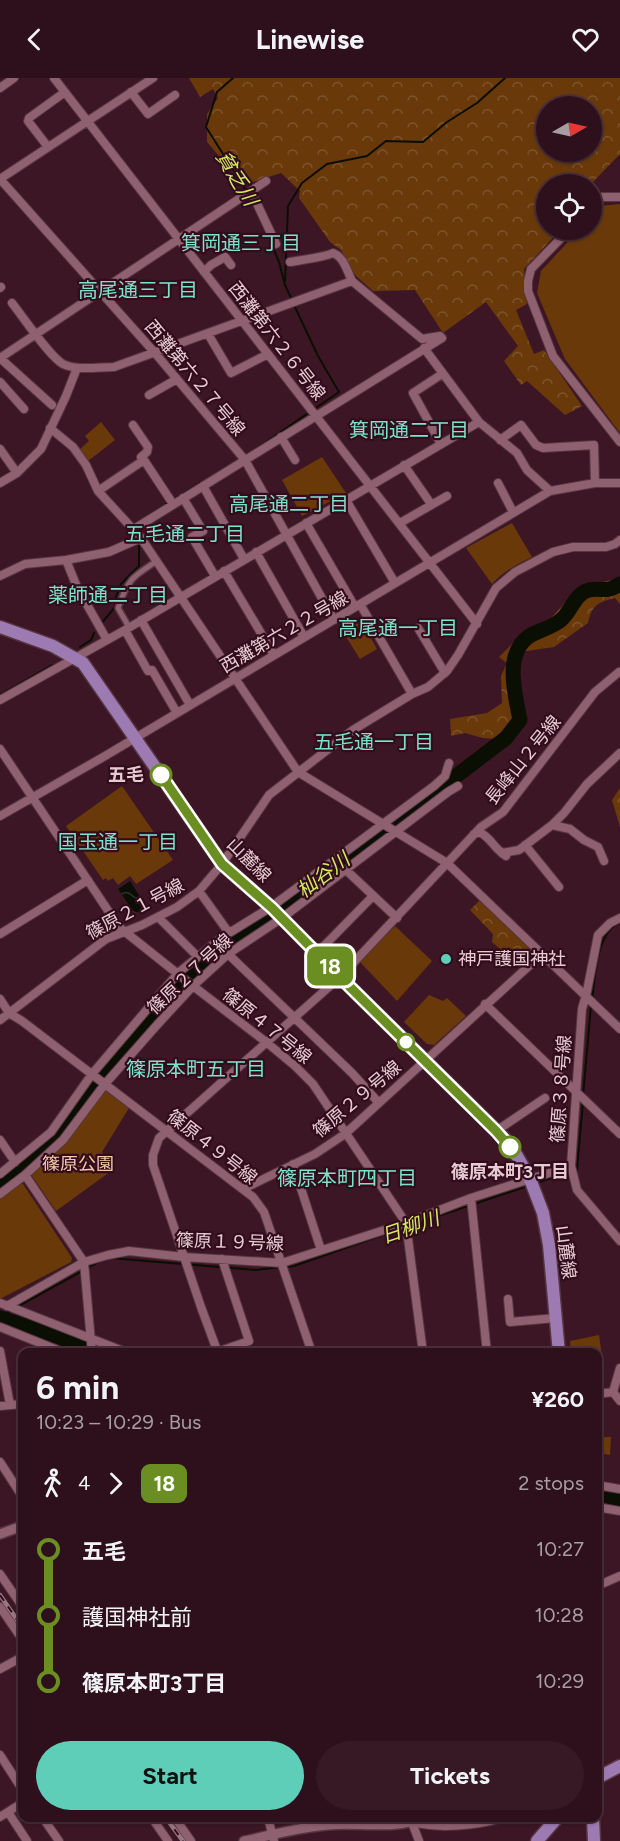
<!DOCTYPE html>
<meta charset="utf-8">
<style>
body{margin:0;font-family:Figtree,"Noto Sans JP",sans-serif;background:#361925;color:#f1f3f6;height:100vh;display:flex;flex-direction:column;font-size:22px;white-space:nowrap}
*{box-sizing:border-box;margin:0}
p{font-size:20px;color:#a79da3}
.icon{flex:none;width:33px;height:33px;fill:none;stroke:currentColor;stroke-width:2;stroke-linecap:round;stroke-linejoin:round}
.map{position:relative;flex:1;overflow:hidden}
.drawer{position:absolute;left:18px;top:1270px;width:584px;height:474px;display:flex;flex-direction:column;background:#2e101c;border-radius:12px;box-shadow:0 2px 4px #0004,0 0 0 2px #49303b}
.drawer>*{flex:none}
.badge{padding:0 12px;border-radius:9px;font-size:21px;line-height:39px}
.needle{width:39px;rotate:81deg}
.fabs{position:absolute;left:536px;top:18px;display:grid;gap:12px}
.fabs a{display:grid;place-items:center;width:66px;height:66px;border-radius:50%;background:#2e101c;box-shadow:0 2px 4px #0004,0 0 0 2px #49303b;font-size:30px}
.map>.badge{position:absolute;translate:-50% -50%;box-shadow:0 0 0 3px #fff}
.legs{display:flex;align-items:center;gap:9px;height:66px;padding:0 18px;font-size:20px}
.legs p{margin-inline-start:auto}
.head{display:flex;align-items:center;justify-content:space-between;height:102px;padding:0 18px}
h1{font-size:33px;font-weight:700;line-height:45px}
.primary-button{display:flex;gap:12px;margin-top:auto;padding:12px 18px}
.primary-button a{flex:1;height:69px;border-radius:36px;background:#5eceb8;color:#111;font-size:24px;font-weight:700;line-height:69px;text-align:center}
.primary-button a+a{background:#361925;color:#f1f3f6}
ul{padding:0 18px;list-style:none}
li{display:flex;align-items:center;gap:21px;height:66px;font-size:22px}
li i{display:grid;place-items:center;width:9px;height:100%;margin:0 8px;background:currentColor}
li i::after{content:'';width:15px;height:15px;margin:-8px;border:4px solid;border-radius:50%;background:#2e101c}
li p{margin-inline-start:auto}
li:first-child i{background:linear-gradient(#0000 50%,currentColor 0)}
li:last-child i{background:linear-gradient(currentColor 50%,#0000 0)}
header{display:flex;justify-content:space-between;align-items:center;height:78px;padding:0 18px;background:#2e101c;font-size:27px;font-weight:700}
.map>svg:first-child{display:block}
.green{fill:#69390a}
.forest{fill:url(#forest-crowns);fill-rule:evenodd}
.water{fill:url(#water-waves)}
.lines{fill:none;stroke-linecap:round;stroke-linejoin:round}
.stream{stroke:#0b0e03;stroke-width:2}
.river{stroke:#0b0e03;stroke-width:15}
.pedestrian-casing{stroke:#553641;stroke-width:8}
.minor-casing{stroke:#553641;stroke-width:10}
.tertiary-casing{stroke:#553641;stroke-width:12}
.primary-casing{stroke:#553641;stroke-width:15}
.pedestrian{stroke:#8f606f;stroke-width:5}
.minor{stroke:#8f606f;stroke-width:8}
.tertiary{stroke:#8f606f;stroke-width:9}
.primary{stroke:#9e7ab3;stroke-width:12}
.rail-casing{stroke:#977782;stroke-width:4.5}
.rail{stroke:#320c1b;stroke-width:2;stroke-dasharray:7;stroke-linecap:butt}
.line-1-casing{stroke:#fff;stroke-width:14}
.line-1{stroke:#6b8e23;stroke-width:9}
.stop-1-dot{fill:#fff;stroke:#6b8e23;stroke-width:3}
.poi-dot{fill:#5eceb8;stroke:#320c1b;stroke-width:2}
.labels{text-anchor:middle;stroke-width:4.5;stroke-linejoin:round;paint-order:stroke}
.street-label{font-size:18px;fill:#e6cbd3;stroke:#320c1b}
.stop-label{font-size:18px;font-weight:bold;fill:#e6cbd3;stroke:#320c1b;text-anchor:end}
.poi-label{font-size:18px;fill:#e6cbd3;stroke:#320c1b;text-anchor:start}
.park-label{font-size:18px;fill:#f3c8a8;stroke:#320c1b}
.water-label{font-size:20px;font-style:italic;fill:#d2eb62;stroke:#320c1b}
.neighbourhood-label{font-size:20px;fill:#7de1cc;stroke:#320c1b}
</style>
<header><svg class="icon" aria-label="back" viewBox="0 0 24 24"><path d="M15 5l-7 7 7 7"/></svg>Linewise<svg class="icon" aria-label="heart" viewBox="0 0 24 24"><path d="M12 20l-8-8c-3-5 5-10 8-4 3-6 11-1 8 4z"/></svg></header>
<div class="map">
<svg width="620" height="1763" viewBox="0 0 620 1763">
<defs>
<pattern id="forest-crowns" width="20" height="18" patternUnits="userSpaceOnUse" patternTransform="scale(1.5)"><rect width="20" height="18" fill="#69390a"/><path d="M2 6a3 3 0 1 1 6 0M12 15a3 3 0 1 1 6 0" fill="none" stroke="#7e542d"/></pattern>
<pattern id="water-waves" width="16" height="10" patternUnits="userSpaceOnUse" patternTransform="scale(1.5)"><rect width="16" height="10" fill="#0b0e03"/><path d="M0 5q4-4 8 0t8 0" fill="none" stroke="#2f3027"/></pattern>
</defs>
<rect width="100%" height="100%" fill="#3d1625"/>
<path class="green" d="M620,126V355L565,281L537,215L541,193L579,152H591V138L600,128Z
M101,344L115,362L88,383L79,372L89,363L85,358Z
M322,379L346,415L302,438L282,402Z
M512,445L532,479C517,486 504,493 492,506L466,470Z
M361,543L377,571L360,581L343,554Z
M122,708L173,782L136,806L130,798L118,807L113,800L108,803L106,800L103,802L66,748Z
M395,848L432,883L397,923L360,884Z
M429,917L443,923L447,920L466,938L434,967L427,966L404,944Z
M107,1013L129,1030L102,1074L114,1091L56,1133L32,1098L33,1095L103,1014Z
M19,1106H23L72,1180L71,1184L0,1221V1121Z
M599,1257L604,1293L597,1295V1275H571L570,1263Z
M597,1359H611L610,1377L597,1375Z"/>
<path class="forest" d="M189,0H620V76L591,106H546V152H560L524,191L527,226L516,232L534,276L544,272L582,328L565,337L527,303L521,307L504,283L518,268L486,224L443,255L415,212L373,213L355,197L341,172L330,164L299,120L300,113L281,95L244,107L207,64V36L218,20L213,11L200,19ZM546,28H591V74H546Z
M610,502L620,509V526L615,520C598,524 592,527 588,545L554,569L520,574L510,579L509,596L520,610L524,632L517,647L496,661L483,660L465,655L451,658L450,641L487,635L502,625L501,598L507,585L499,579L525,553L550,541L578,511Z
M620,710V749L612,722Z
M480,822L532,871V877L520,888L492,864L493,856L470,832Z"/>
<path class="water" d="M130,803L146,828L135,836L118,811Z"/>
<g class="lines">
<path class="stream" d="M233,0L217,14L206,49L247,114
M267,155L279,184L285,207L292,222
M285,203L288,128L302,105L327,86L367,78L386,63L423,64L447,44L477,25L505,0
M244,379L339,314L318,278L294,227
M149,437L200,405
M101,546L115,529L116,519L121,506L139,488V466
M80,569L91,562L94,555
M0,617L52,587
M592,923C595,901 596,853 620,845
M583,1018L591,928
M536,1105L577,1092L583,1024
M474,1126L528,1108
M411,1147L468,1128
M110,1180L256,1192L281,1189
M286,1189L294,1188L397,1152
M17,1229L104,1181
M0,1239L12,1232"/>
<path class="river" d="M0,1106L30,1083L51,1064L104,993L149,939L193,895L232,863L267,840L346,782L506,660L520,642C515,616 504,577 528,559C538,552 552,550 561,542C571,534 575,515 589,512C603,509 605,516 620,506
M0,1240L62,1260L97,1275
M597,1416L620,1421"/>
<defs>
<path id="pedestrian" d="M129,549L118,530C128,501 132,499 157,483"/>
<path id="minor" d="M54,0L477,546
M0,10L14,0
M131,14L148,36L175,17
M48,69L28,43L29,40L65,14
M0,101L155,275L245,382L334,542
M0,101L153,0
M251,113L276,166
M591,129L602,119H620
M569,152L531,191L528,203V213L553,278L620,364
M290,184C301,182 325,179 333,175C344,179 347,193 352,203
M204,194L211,187L225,179L231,187
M0,210L1,209
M12,225C23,239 50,279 63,286C77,293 99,289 114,289L352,203
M208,256L231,295L268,276
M424,270L479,344L517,375L527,392L550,413
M0,304L24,331
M149,317L177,301
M52,327L0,280L266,103
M50,350L73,369L86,387L98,413L141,460L298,694L447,785L620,951
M281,359L295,382
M500,362L521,347L536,367L543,370L594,367L595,405
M441,366L413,315L442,296
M0,371L17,395
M144,382L173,426
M404,387L431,426
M0,405L17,395L41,371L66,318L77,290
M498,405L513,434
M203,408L244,481
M98,413L144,382L141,379L147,374L148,369L133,347
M183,420L203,453L192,459L215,498
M346,422L395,505
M306,445L355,529
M400,445L447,418
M134,451L442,260L440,258L422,261L352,203
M256,474L304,559
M66,482L109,474L141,460
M224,493L274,577
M0,498L25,486L66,482L77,509L107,562
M360,526L412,616
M141,542L190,627
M418,550L445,595
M125,552L148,593L152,592L177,635
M0,622L125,552L479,344
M0,671L119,849L193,908L266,964L295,988L313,1006L406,1145L423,1275
M0,738L105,678L550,413L595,405H620
M552,747L570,751L584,762L598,769L604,783
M474,756L479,754C491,759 493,770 506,778
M525,767L559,809
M502,775L519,772L552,747L564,735L587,706L620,675
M346,792L397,840
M199,813L229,855
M158,839L198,879
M620,840L610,845L598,857L587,913L582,931L571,1088L577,1112L620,1163
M0,856L88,802
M317,875L373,818
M228,876L352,995L379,1025
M0,921L9,935L22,943L253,1119L264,1134L312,1275
M485,926L620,1056
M0,942L106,861L142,847L177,829L199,813L222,786L269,717L353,652L412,616L428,609L447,593L458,577L496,510L515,494L553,474L573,469H606L615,466L620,462
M496,1053L545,1020
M0,1062L15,1084
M293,1086L321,1172
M0,1096L51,1054L92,996L178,895L221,860L271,829L434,708L445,698L449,685
M25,1097L84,1184L92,1275
M243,1111L315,1076L345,1056L542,876
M0,1116L25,1097L63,1062L105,1006L157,947L193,908L228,876L282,840L448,714L458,708
M471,1120L487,1275
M508,1221L510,1244L556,1240
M0,1225L128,1275
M7,1228L84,1184L108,1177L129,1173L184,1179L282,1185L406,1145L471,1120L571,1088
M0,1249L65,1275
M0,1273L10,1327
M217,1274L249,1263L222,1181
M218,1275L201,1229L153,1087V1077L159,1060L340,899L481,749L503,734L595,614L619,594
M613,1314L620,1290
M613,1314L620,1323
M597,1316L613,1314
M0,1328L22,1326
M0,1384L22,1418
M597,1407L620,1411
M597,1429L620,1433
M0,1496L22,1528
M597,1508L620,1498
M0,1529L22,1561
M0,1591L22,1579
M0,1677L22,1711
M8,1734L27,1763
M0,1739L22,1725
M43,1740L59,1763
M152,1740L168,1763
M175,1740L191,1763
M268,1740L274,1763
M411,1742L419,1763
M412,1744C438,1751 476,1748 501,1740"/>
<path id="tertiary" d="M0,1456L22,1448
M244,1763C272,1757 300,1749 328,1747C354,1744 398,1752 421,1740"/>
<path id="primary" d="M0,549L53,568L83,585L222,786L272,830L350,909L506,1062L517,1078L530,1101L543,1135L549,1167L559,1275
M597,1700L620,1688
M593,1740L594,1763
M537,1763L557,1740"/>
</defs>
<use href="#pedestrian" class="pedestrian-casing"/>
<use href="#minor" class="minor-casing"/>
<use href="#tertiary" class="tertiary-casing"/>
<use href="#primary" class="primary-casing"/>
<use href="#pedestrian" class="pedestrian"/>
<use href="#minor" class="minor"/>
<use href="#tertiary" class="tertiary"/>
<use href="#primary" class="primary"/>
<defs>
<path id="rail" d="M0,1517L22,1549
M166,1740L183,1763"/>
</defs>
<use href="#rail" class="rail-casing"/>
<use href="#rail" class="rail"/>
</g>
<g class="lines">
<defs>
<path id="line-1" d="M161,697L222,786L272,830L350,909L496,1053L510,1069"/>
</defs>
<use href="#line-1" class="line-1-casing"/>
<use href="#line-1" class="line-1"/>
</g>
<g class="stop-1-dot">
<circle cx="161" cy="697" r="10"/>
<circle cx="406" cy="964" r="8"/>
<circle cx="510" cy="1069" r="10"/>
</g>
<circle class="poi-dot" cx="446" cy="881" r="6"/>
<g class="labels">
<g class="street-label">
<text transform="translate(277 263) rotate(52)" y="6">西灘第六２６号線</text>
<text transform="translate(195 300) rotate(50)" y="6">西灘第六２７号線</text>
<text transform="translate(284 554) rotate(-30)" y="6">西灘第六２２号線</text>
<text transform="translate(523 682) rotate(-51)" y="6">長峰山２号線</text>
<text transform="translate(249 782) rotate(45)" y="6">山麓線</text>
<text transform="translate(135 831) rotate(-28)" y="6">篠原２１号線</text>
<text transform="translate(190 896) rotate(-43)" y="6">篠原２７号線</text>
<text transform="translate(267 948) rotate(39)" y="6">篠原４７号線</text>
<text transform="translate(561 1011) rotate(-86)" y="6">篠原３８号線</text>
<text transform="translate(357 1021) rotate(-40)" y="6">篠原２９号線</text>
<text transform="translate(212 1069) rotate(38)" y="6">篠原４９号線</text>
<text transform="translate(230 1164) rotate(2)" y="6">篠原１９号線</text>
<text transform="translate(566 1174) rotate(83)" y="6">山麓線</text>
</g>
<g class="stop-label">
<text x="144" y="703">五毛</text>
<text x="510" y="1100" text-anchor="middle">篠原本町3丁目</text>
</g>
<g class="poi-label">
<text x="458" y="887">神戸護国神社</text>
</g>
<g class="park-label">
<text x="78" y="1092">篠原公園</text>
</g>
<g class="water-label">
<text transform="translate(237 100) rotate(59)" y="7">貧乏川</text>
<text transform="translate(323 797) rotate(-37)" y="7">杣谷川</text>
<text transform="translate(410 1149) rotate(-19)" y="7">日柳川</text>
</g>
<g class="neighbourhood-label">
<text x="241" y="172">箕岡通三丁目</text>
<text x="138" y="219">高尾通三丁目</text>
<text x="409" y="359">箕岡通二丁目</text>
<text x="289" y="433">高尾通二丁目</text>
<text x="185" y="463">五毛通二丁目</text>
<text x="108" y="524">薬師通二丁目</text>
<text x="398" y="557">高尾通一丁目</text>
<text x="374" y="671">五毛通一丁目</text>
<text x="118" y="771">国玉通一丁目</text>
<text x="196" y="998">篠原本町五丁目</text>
<text x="347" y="1107">篠原本町四丁目</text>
</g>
</g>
</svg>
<div class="fabs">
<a><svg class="needle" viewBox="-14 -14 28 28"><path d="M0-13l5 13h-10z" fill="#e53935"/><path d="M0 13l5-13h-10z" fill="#a79da3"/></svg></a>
<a><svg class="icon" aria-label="locate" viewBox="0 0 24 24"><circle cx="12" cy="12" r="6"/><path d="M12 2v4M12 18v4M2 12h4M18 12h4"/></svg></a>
</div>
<b class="badge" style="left:330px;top:888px;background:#6b8e23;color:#fff">18</b>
<section class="drawer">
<div class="head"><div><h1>6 min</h1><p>10:23 – 10:29 · Bus</p></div><b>¥260</b></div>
<div class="legs"><svg class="icon" aria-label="walk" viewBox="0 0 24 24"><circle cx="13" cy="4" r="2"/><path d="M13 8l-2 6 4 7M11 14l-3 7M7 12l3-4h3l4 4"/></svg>4<svg class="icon" aria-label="forward" viewBox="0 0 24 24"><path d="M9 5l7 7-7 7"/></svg><b class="badge" style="background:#6b8e23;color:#fff">18</b><p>2 stops</p></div>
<ul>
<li><i style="color:#6b8e23"></i><b>五毛</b><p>10:27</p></li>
<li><i style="color:#6b8e23"></i><span>護国神社前</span><p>10:28</p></li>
<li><i style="color:#6b8e23"></i><b>篠原本町3丁目</b><p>10:29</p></li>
</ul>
<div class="primary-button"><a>Start</a><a>Tickets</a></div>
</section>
</div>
